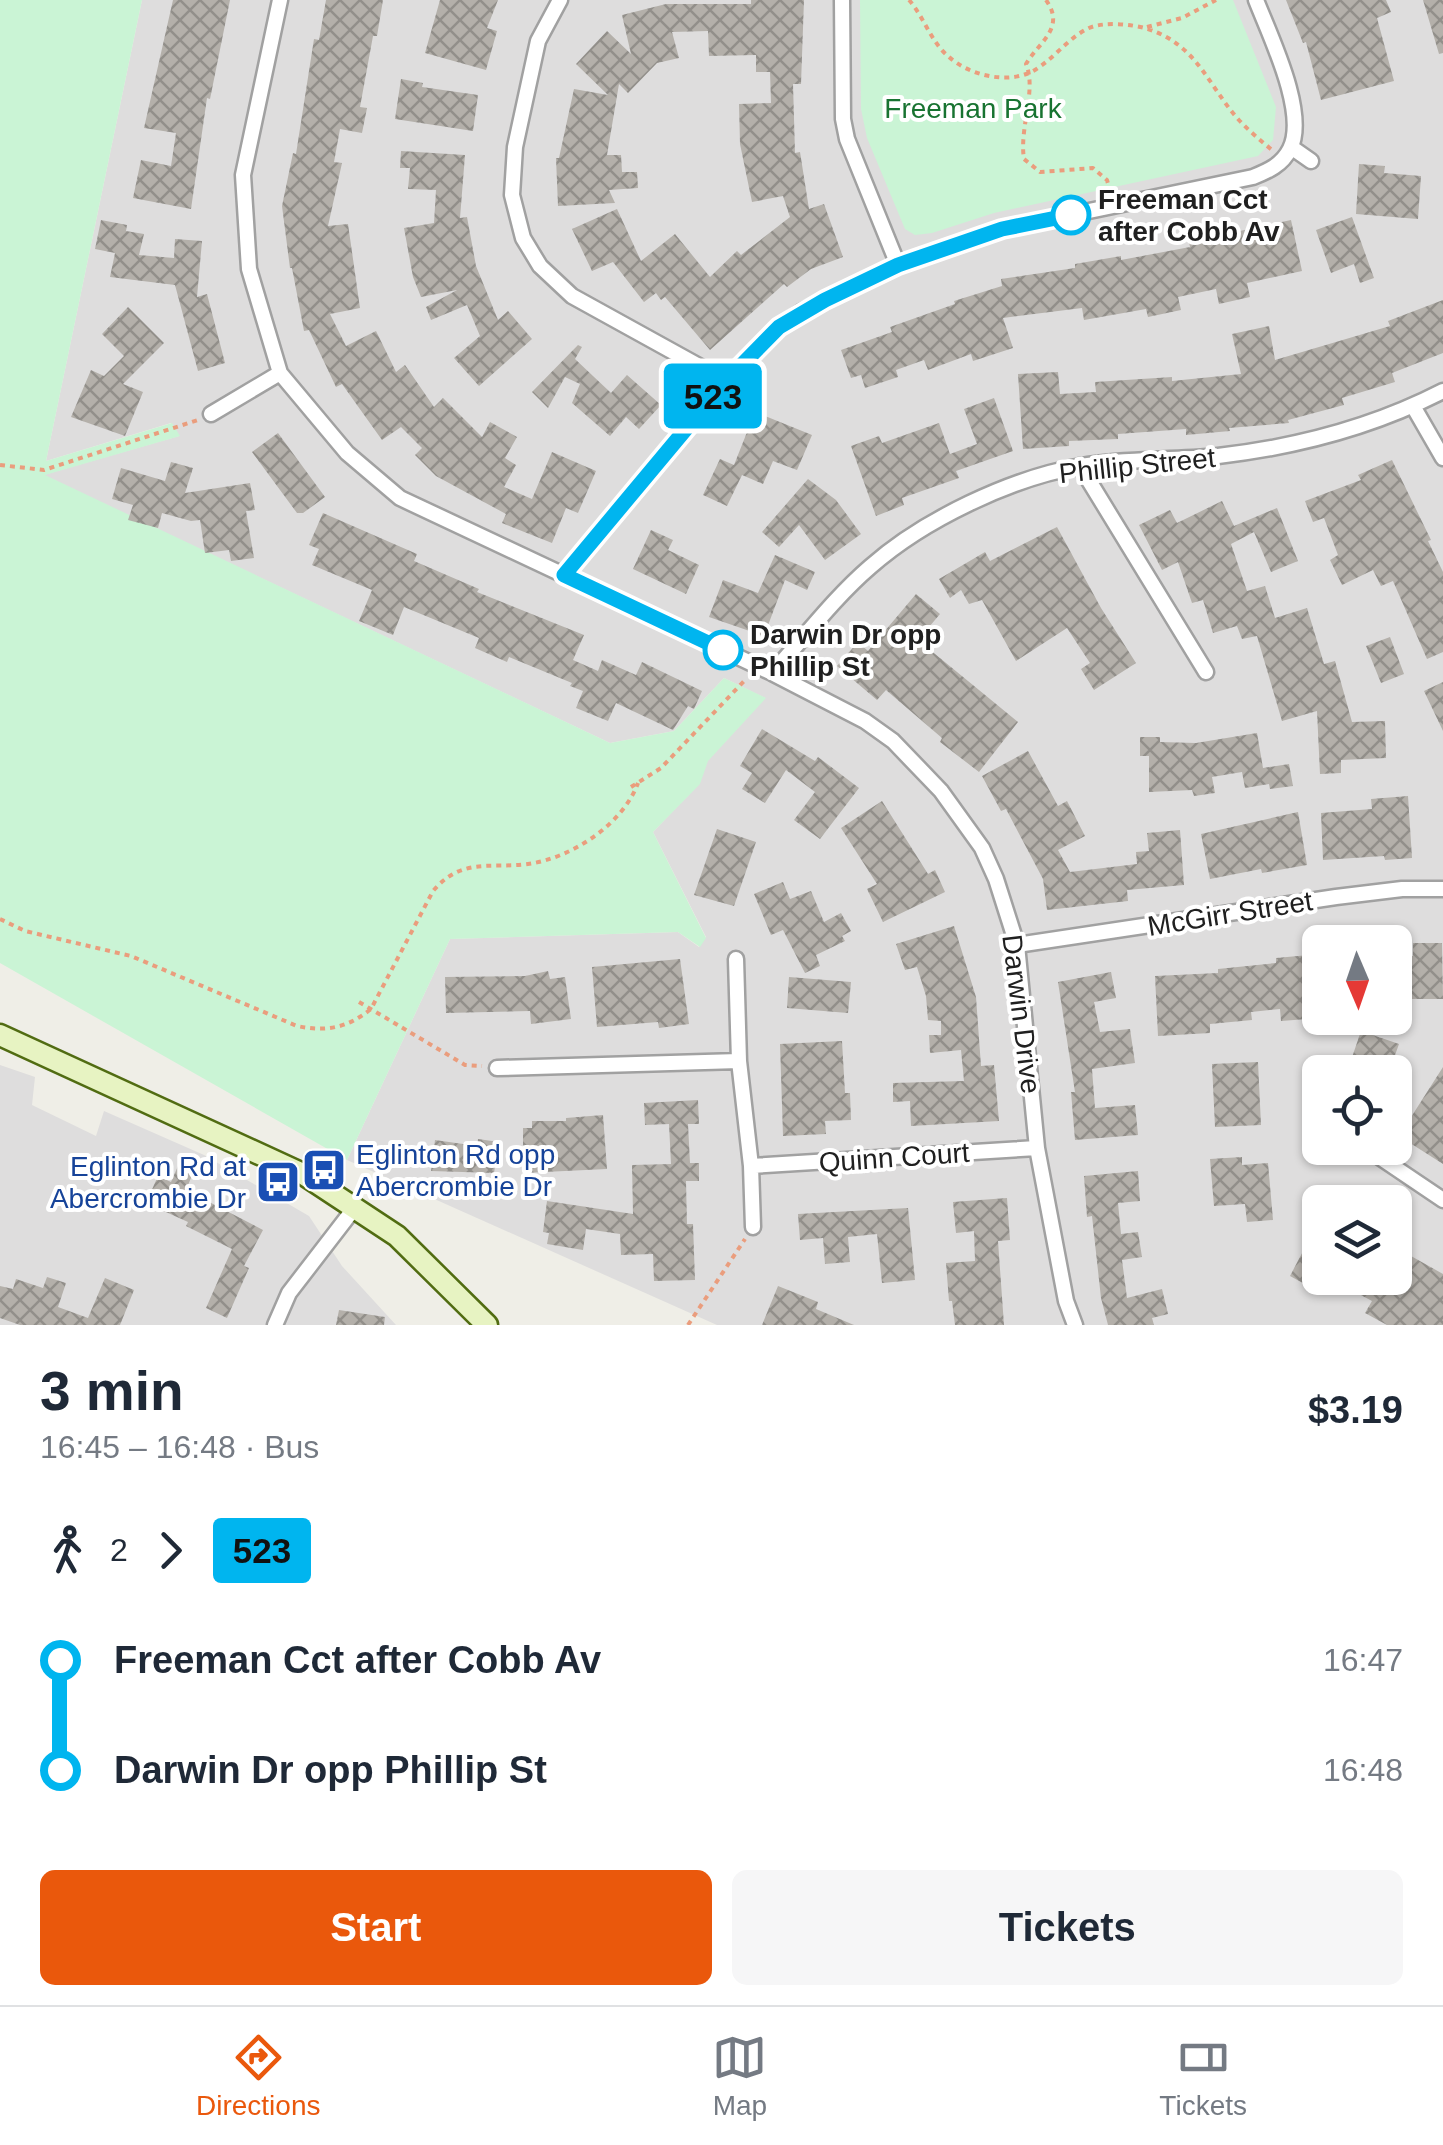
<!DOCTYPE html>
<meta charset="utf-8">
<style>
body{margin:0;font-family:Helvetica,sans-serif;background:#f6f6f7;color:#1f2937;height:100vh;display:flex;flex-direction:column;font-size:38px;white-space:nowrap}
*{box-sizing:border-box;margin:0}
p{font-size:32px;color:#747a83}
.icon{flex:none;width:55px;height:55px;fill:none;stroke:currentColor;stroke-width:2;stroke-linecap:round;stroke-linejoin:round}
.map{position:relative;height:1325px;overflow:hidden}
.panel{display:flex;flex-direction:column;background:#fff;flex:1}
.panel>*{flex:none}
.badge{padding:0 20px;border-radius:8px;font-size:35px;line-height:65px}
.needle{width:65px;rotate:178deg}
.fabs{position:absolute;left:1302px;top:925px;display:grid;gap:20px}
.fabs a{display:grid;place-items:center;width:110px;height:110px;border-radius:15px;background:#fff;box-shadow:0 2px 8px #0004;font-size:50px}
.map>.badge{position:absolute;translate:-50% -50%;box-shadow:0 0 0 5px #fff}
.legs{display:flex;align-items:center;gap:15px;height:110px;padding:0 40px;font-size:32px}
.legs p{margin-inline-start:auto}
.headline{display:flex;align-items:center;justify-content:space-between;height:170px;padding:0 40px}
h1{font-size:55px;font-weight:700;line-height:75px}
.action{display:flex;gap:20px;margin-top:auto;padding:20px 40px}
.action a{flex:1;height:115px;border-radius:15px;background:#ea580c;color:#fff;font-size:40px;font-weight:700;line-height:115px;text-align:center}
.action a+a{background:#f6f6f7;color:#1f2937}
ul{padding:0 40px;list-style:none}
li{display:flex;align-items:center;gap:35px;height:110px;font-size:38px}
li i{display:grid;place-items:center;width:15px;height:100%;margin:0 12px;background:currentColor}
li i::after{content:'';width:25px;height:25px;margin:-12px;border:8px solid;border-radius:50%;background:#fff}
li p{margin-inline-start:auto}
li:first-child i{background:linear-gradient(#0000 50%,currentColor 0)}
li:last-child i{background:linear-gradient(currentColor 50%,#0000 0)}
.menu{display:flex;justify-content:space-around;align-items:center;height:140px;border-top:2px solid #e0e1e3;background:#fff;font-size:28px;color:#747a83}
.menu a{display:grid;justify-items:center;gap:5px}
.menu .active{color:#ea580c}
.map>svg:first-child{display:block}
.residential{fill:#dedddd;fill-rule:evenodd}
.park{fill:#caf4d5}
.building{fill:url(#building-cross-hatch)}
.lines{fill:none;stroke-linecap:round;stroke-linejoin:round}
.street-casing{stroke:#a1a1a1;stroke-width:19}
.secondary-casing{stroke:#516c12;stroke-width:25}
.path{stroke:#ea9d7d;stroke-width:4;stroke-dasharray:5 5;stroke-linecap:butt}
.street{stroke:#fff;stroke-width:14}
.secondary{stroke:#e7f3c2;stroke-width:20}
.line-1-casing{stroke:#fff;stroke-width:22}
.line-1{stroke:#00b5ef;stroke-width:15}
.stop-1-dot{fill:#fff;stroke:#00b5ef;stroke-width:5}
.labels{text-anchor:middle;stroke-width:8;stroke-linejoin:round;paint-order:stroke}
.park-label{font-size:28px;fill:#187331;stroke:#fff}
.stop-label{font-size:28px;font-weight:bold;fill:#202020;stroke:#fff;text-anchor:start}
.street-label{font-size:28px;fill:#202020;stroke:#fff}
.transit-label{font-size:28px;fill:#164399;stroke:#fff;text-anchor:start}
</style>
<div class="map">
<svg width="1443" height="1325" viewBox="0 0 1443 1325">
<defs>
<pattern id="building-cross-hatch" width="8" height="8" patternUnits="userSpaceOnUse" patternTransform="scale(2.5)"><rect width="8" height="8" fill="#b4b0aa"/><path d="M0 0l8 8M0 8l8-8" fill="none" stroke="#928f8a"/></pattern>
</defs>
<rect width="100%" height="100%" fill="#efeee7"/>
<path class="residential" d="M142,0H1443V1325H717L347,1160L450,939L678,932L699,947L706,937L653,832L699,784L707,761L765,698L724,678L674,731L610,743L43,475L179,436L171,423L46,461ZM1320,942H1395V1018H1320ZM1320,1072H1395V1148H1320ZM1320,1202H1395V1278H1320Z
M0,1065L35,1077L32,1105L96,1136L104,1111L204,1155L309,1216L342,1266L396,1325H0Z"/>
<path class="park" d="M0,0H142L46,461L172,423L180,436L45,475L610,743L674,731L724,678L766,698L708,761L700,784L653,832L706,938L700,947L678,932L450,939L347,1160L0,963Z
M860,0H1233L1276,107L1273,140L1258,156L994,213L932,233L915,235L905,229L867,138L861,109Z"/>
<path class="building" d="M173,0H230L210,99L207,98L191,209L133,198L141,160L171,166L176,133L144,128Z
M326,0H383L377,36H373L360,107L367,108L362,133L340,129L334,162L342,163L328,226L348,224L360,308L330,314L346,346L376,331L396,372L405,365L434,407L443,398L482,437L490,422L517,437L505,458L516,465L504,487L532,499L552,452L596,471L578,513L566,508L552,543L502,523L506,514L436,476L415,455L422,448L401,427L382,440L342,384L336,387L309,330L304,331L292,268H290L282,206L293,153L296,154L314,39L319,40Z
M440,0H498L487,28L497,31L486,70L425,53Z
M751,0H804L801,84H793L795,153L800,152L809,209L824,204L843,257L811,269L787,287L784,284L710,350L665,297L661,300L656,293L644,302L613,262L592,271L572,229L617,209L641,261L675,234L710,277L737,251L741,255L790,217L783,196L752,202L740,144L739,104L771,103L770,72H756V55L709,56L708,31L672,32L679,58L657,63L628,93L619,84L607,155H621L622,172H637L638,188L609,190L615,203L558,206L556,158H559L574,89L608,95L576,64L607,31L631,54L622,15L666,4H751Z
M1286,0H1386L1391,12L1377,18L1394,81L1321,100L1306,42L1303,43Z
M1423,0H1443V53L1439,54Z
M401,79L423,83L422,87L478,95L473,131L395,119Z
M401,151L465,155L460,218L467,217L476,266L498,320L508,311L532,339L479,386L454,358L480,336L467,305L431,320L426,307L457,290L421,297L413,277L404,228L434,223L436,190L408,189L410,168H400Z
M1359,164L1385,166L1384,173L1421,176L1418,219L1356,214Z
M1352,217L1374,278L1360,283L1354,264L1331,273L1316,230Z
M101,220L127,225L126,231L144,234L139,255L174,258L175,239L202,241L197,297L207,294L225,363L198,371L175,285L110,277L115,253L95,249Z
M1291,220L1302,271L1247,283L1250,297L1219,304L1216,289L1178,297L1181,310L1148,317L1146,309L1084,320L1082,308L1003,318L1013,348L973,361L971,354L928,370L924,360L896,370L898,377L865,388L861,375L851,378L841,350L892,332L890,327L955,304L954,301L1002,286L1001,279L1075,268V264L1121,256V260L1190,247L1189,242Z
M1443,300V353L1392,373L1395,382L1342,398L1344,405L1288,420L1289,423L1229,428L1230,431L1186,435V429L1118,434V439L1069,441V446L1023,449L1018,374L1058,372L1060,394L1096,392L1095,382L1172,377V381L1241,374L1232,334L1269,326L1275,360L1390,326L1388,321Z
M128,307L164,343L123,384L143,392L125,436L71,417L91,370L104,376L124,356L102,334Z
M578,345L582,347L575,359L611,393L627,375L661,405L639,429L626,417L610,436L572,403L580,384L565,377L548,408L532,392Z
M994,398L1013,451L956,471L959,478L902,498L904,505L876,516L851,446L879,436L882,443L939,423L950,454L977,444L964,409Z
M755,412L812,435L797,470L773,461L763,484L742,475L727,506L703,495L720,459L734,465Z
M278,433L325,497L303,513H297L252,452Z
M1392,460L1431,540L1428,541L1443,572V652L1427,659L1393,581L1381,586L1373,570L1342,585L1330,560L1338,555L1324,518L1313,522L1305,501L1361,480L1358,475Z
M171,462L193,468L185,493L250,483L255,510L246,511L254,558L231,561L229,550L205,553L200,520L191,521L162,513L158,528L128,520L133,505L112,499L121,468L165,481Z
M808,479L836,500L861,534L825,560L799,525L779,547L762,532Z
M1222,501L1234,526L1277,508L1298,561L1271,572L1254,532L1231,544L1247,591L1265,586L1275,618L1307,608L1324,664L1335,661L1352,722L1385,721L1386,758L1341,760V773L1320,774L1317,711L1282,721L1257,636L1242,639L1237,626L1213,633L1203,600L1192,603L1178,562L1162,570L1139,525L1170,510L1177,523Z
M323,513L417,554L414,561L479,589L477,592L584,635L573,660L598,671L602,660L636,675L642,662L702,691L694,709L688,706L673,730L616,703L608,721L576,708L583,691L570,686L572,683L509,657L507,662L475,648L479,638L404,607L393,635L359,621L372,590L312,565L319,549L309,545Z
M1057,527L1101,608L1136,663L1094,690L1081,669L1090,663L1067,628L1016,661L982,600L969,604L961,590L950,598L939,579L985,552L990,561Z
M651,530L673,540L668,550L699,565L686,594L633,569Z
M775,555L815,572L807,590L785,580L764,636L709,617L723,580L758,593Z
M916,594L940,614L918,640L1018,722L979,772L940,742L942,738L886,690L877,700L837,666L858,642L868,651Z
M1390,637L1404,674L1381,683L1366,646Z
M1443,682V731L1424,691Z
M762,729L815,761L818,757L859,788L820,839L794,820L815,792L786,770L765,803L742,789L752,773L740,766Z
M1257,733L1263,768L1289,764L1293,786L1270,789L1269,784L1245,788L1242,772L1212,777L1215,793L1194,796L1192,790L1149,792V756H1140V737H1160V742L1196,743Z
M1028,751L1058,806L1067,801L1085,836L1058,850L1070,872L1137,864L1136,852L1149,851L1147,833L1180,830L1184,885L1127,890L1128,901L1047,910L1043,879L1006,809L1001,811L982,776Z
M1408,796L1412,858L1385,860L1384,856L1323,860L1321,813L1372,809L1371,799Z
M882,801L928,874L935,870L945,892L883,922L867,889L877,884L841,828Z
M1298,812L1307,865L1262,873L1261,869L1210,879L1201,834Z
M717,829L756,842L734,906L694,895Z
M783,882L790,899L811,891L824,922L841,913L851,931L842,936L845,941L816,955L820,966L805,973L783,930L771,935L754,894Z
M954,926L976,997L981,1066L994,1065L999,1121L911,1126L910,1101L893,1102V1083L964,1081L961,1050L930,1053L929,1035H941V1021L928,1020L926,996L917,967L905,970L896,944Z
M1413,943H1442L1443,999H1395V957L1413,956Z
M1320,954V1018L1281,1021L1280,1009L1251,1012L1252,1020L1210,1024V1033L1158,1036L1155,976L1218,973V969L1276,963V958Z
M680,959L689,1024L659,1028L658,1022L597,1027L592,967Z
M548,971L550,979L565,977L571,1019L531,1024L530,1011L446,1013L445,977L525,976Z
M1111,972L1116,998L1094,1002L1100,1032L1130,1029L1135,1063L1092,1069L1095,1108L1135,1105L1138,1135L1075,1140L1071,1092H1075L1058,982Z
M789,977L851,982L848,1013L787,1008Z
M1361,1031L1399,1044L1389,1072H1347Z
M842,1041L845,1093H850L851,1120L825,1121L826,1134L783,1136L780,1044Z
M1258,1062L1261,1125L1215,1127L1212,1064Z
M1395,1065L1411,1070L1398,1109L1395,1108Z
M1443,1067V1164L1399,1136Z
M698,1100L699,1124H688L690,1163H699V1181H686L687,1224H693L695,1280L654,1281L653,1254L621,1255L620,1234L586,1229L583,1250L547,1244L549,1233L543,1232L547,1201L633,1214L632,1165L671,1164L669,1124L645,1125L644,1103Z
M603,1115L607,1169L523,1173V1128H532V1121H566V1118Z
M478,1139L499,1142L494,1173L431,1171L435,1140L477,1146Z
M1242,1157V1165L1268,1163L1273,1220L1247,1222L1245,1204L1214,1206L1210,1159Z
M178,1166L193,1173L186,1190L263,1230L244,1266L249,1268L227,1318L206,1308L232,1249L186,1226L188,1222L146,1203L158,1176L171,1182Z
M1138,1171L1140,1201L1118,1203L1121,1234L1138,1232L1142,1257L1122,1260L1127,1298L1162,1289L1168,1314L1152,1318L1154,1325H1108L1101,1298L1092,1216L1087,1217L1084,1176Z
M1007,1198L1010,1240L998,1241L1004,1325H955L952,1301H949L946,1263L975,1261L974,1231L956,1233L953,1202Z
M908,1208L915,1280L882,1283L877,1234L848,1237L850,1262L825,1264L823,1238L800,1240L798,1214Z
M1320,1219V1278H1395V1247L1443,1274V1325H1387L1365,1313L1372,1301L1331,1279L1323,1294L1290,1276Z
M47,1277L66,1283L58,1307L88,1318L105,1278L134,1290L120,1325H20L0,1318V1286L13,1289L16,1279L43,1288Z
M778,1286L818,1302L816,1309L854,1325H762Z
M339,1310L385,1317L384,1325H336Z"/>
<g class="lines">
<defs>
<path id="street" d="M280,0L243,175L249,269L280,373L347,453L400,498L772,673L865,721L893,741L941,791L982,848L996,879L1017,945L1037,1148L1066,1301L1075,1325
M560,0L538,41L515,147L512,195L523,238L540,266L572,296L726,381
M842,0L843,119L847,139L898,265
M1291,147L1311,161
M1413,406L1443,458
M211,414L280,373
M1080,466L1206,672
M563,575L726,381L779,327L801,312L898,265L1002,229L1253,177C1268,171 1282,165 1290,149C1308,113 1270,36 1256,0
M772,673C804,638 834,598 870,567C923,520 1011,478 1081,466C1126,458 1172,461 1218,456C1296,447 1373,427 1443,391
M1017,945L1336,897L1402,889H1443
M736,959L739,1061L751,1166L753,1227
M497,1068L739,1061
M1366,1148L1443,1200
M751,1166L1037,1148
M275,1325L289,1293L356,1206"/>
<path id="secondary" d="M0,1035L303,1174L397,1236L487,1325"/>
</defs>
<use href="#street" class="street-casing"/>
<use href="#secondary" class="secondary-casing"/>
<path class="path" d="M909,0C924,17 931,42 948,56C968,75 1007,85 1033,71C1053,60 1067,39 1087,29C1102,21 1132,24 1148,29C1197,45 1208,85 1238,119C1248,130 1260,140 1272,150
M1046,0C1066,28 1039,42 1026,64C1037,90 1019,128 1024,159L1040,172L1093,168L1107,180L1110,191
M1147,27L1182,18L1216,0
M0,465L44,470L198,420
M631,787L661,768L747,678
M0,919L25,931L131,956L297,1026C327,1032 347,1028 371,1009L433,891C462,857 489,869 528,864C572,858 623,824 638,783
M359,1002L465,1065L482,1066
M688,1325L745,1239"/>
<use href="#street" class="street"/>
<use href="#secondary" class="secondary"/>
</g>
<g class="lines">
<defs>
<path id="line-1" d="M723,650L564,575L726,381L779,327L825,300L898,265L1002,229L1071,215"/>
</defs>
<use href="#line-1" class="line-1-casing"/>
<use href="#line-1" class="line-1"/>
</g>
<defs>
<symbol id="bus-square" viewBox="-11 -11 22 22"><rect x="-9" y="-9" width="18" height="18" rx="4" fill="#1a4fb4" stroke="#fff"/><path d="M-5-6H5V4H4V6H2V4H-2V6H-4V4H-5ZM-3.5-4V0h7V-4ZM-3.5 1.2v1.5H-2V1.2ZM2 1.2v1.5H3.5V1.2Z" fill="#fff"/></symbol>
</defs>
<g fill-rule="evenodd">
<use href="#bus-square" x="299" y="1145" width="50" height="50"/>
<use href="#bus-square" x="253" y="1157" width="50" height="50"/>
</g>
<g class="stop-1-dot">
<circle cx="1071" cy="215" r="18"/>
<circle cx="723" cy="650" r="18"/>
</g>
<g class="labels">
<g class="park-label">
<text x="973" y="118">Freeman Park</text>
</g>
<g class="stop-label">
<text x="1098" y="209">Freeman Cct<tspan x="1098" dy="32">after Cobb Av</tspan></text>
<text x="750" y="644">Darwin Dr opp<tspan x="750" dy="32">Phillip St</tspan></text>
</g>
<g class="street-label">
<text transform="translate(1137 465) rotate(-6)" y="10">Phillip Street</text>
<text transform="translate(1230 913) rotate(-9)" y="10">McGirr Street</text>
<text transform="translate(1022 1014) rotate(83)" y="10">Darwin Drive</text>
<text transform="translate(894 1157) rotate(-4)" y="10">Quinn Court</text>
</g>
<g class="transit-label">
<text x="356" y="1164">Eglinton Rd opp<tspan x="356" dy="32">Abercrombie Dr</tspan></text>
<text x="246" y="1176" text-anchor="end">Eglinton Rd at<tspan x="246" dy="32">Abercrombie Dr</tspan></text>
</g>
</g>
</svg>
<div class="fabs">
<a><svg class="needle" viewBox="-14 -14 28 28"><path d="M0-13l5 13h-10z" fill="#e53935"/><path d="M0 13l5-13h-10z" fill="#747a83"/></svg></a>
<a><svg class="icon" aria-label="locate" viewBox="0 0 24 24"><circle cx="12" cy="12" r="6"/><path d="M12 2v4M12 18v4M2 12h4M18 12h4"/></svg></a>
<a><svg class="icon" aria-label="layers" viewBox="0 0 24 24"><path d="M12 4l9 5-9 5-9-5zM3 14l9 5 9-5"/></svg></a>
</div>
<b class="badge" style="left:713px;top:396px;background:#00b5ef;color:#111">523</b>
</div>
<section class="panel">
<div class="headline"><div><h1>3 min</h1><p>16:45 – 16:48 · Bus</p></div><b>$3.19</b></div>
<div class="legs"><svg class="icon" aria-label="walk" viewBox="0 0 24 24"><circle cx="13" cy="4" r="2"/><path d="M13 8l-2 6 4 7M11 14l-3 7M7 12l3-4h3l4 4"/></svg>2<svg class="icon" aria-label="forward" viewBox="0 0 24 24"><path d="M9 5l7 7-7 7"/></svg><b class="badge" style="background:#00b5ef;color:#111">523</b></div>
<ul>
<li><i style="color:#00b5ef"></i><b>Freeman Cct after Cobb Av</b><p>16:47</p></li>
<li><i style="color:#00b5ef"></i><b>Darwin Dr opp Phillip St</b><p>16:48</p></li>
</ul>
<div class="action"><a>Start</a><a>Tickets</a></div>
</section>
<nav class="menu">
<a class="active"><svg class="icon" aria-label="directions" viewBox="0 0 24 24"><path d="M12 3l9 9-9 9-9-9zM9 14v-3h6M13 9l2 2-2 2"/></svg>Directions</a>
<a><svg class="icon" aria-label="map" viewBox="0 0 24 24"><path d="M3 6l6-2 6 2 6-2v14l-6 2-6-2-6 2zM9 4v14M15 6v14"/></svg>Map</a>
<a><svg class="icon" aria-label="tickets" viewBox="0 0 24 24"><path d="M3 7h18v10H3zM15 7v10"/></svg>Tickets</a>
</nav>
